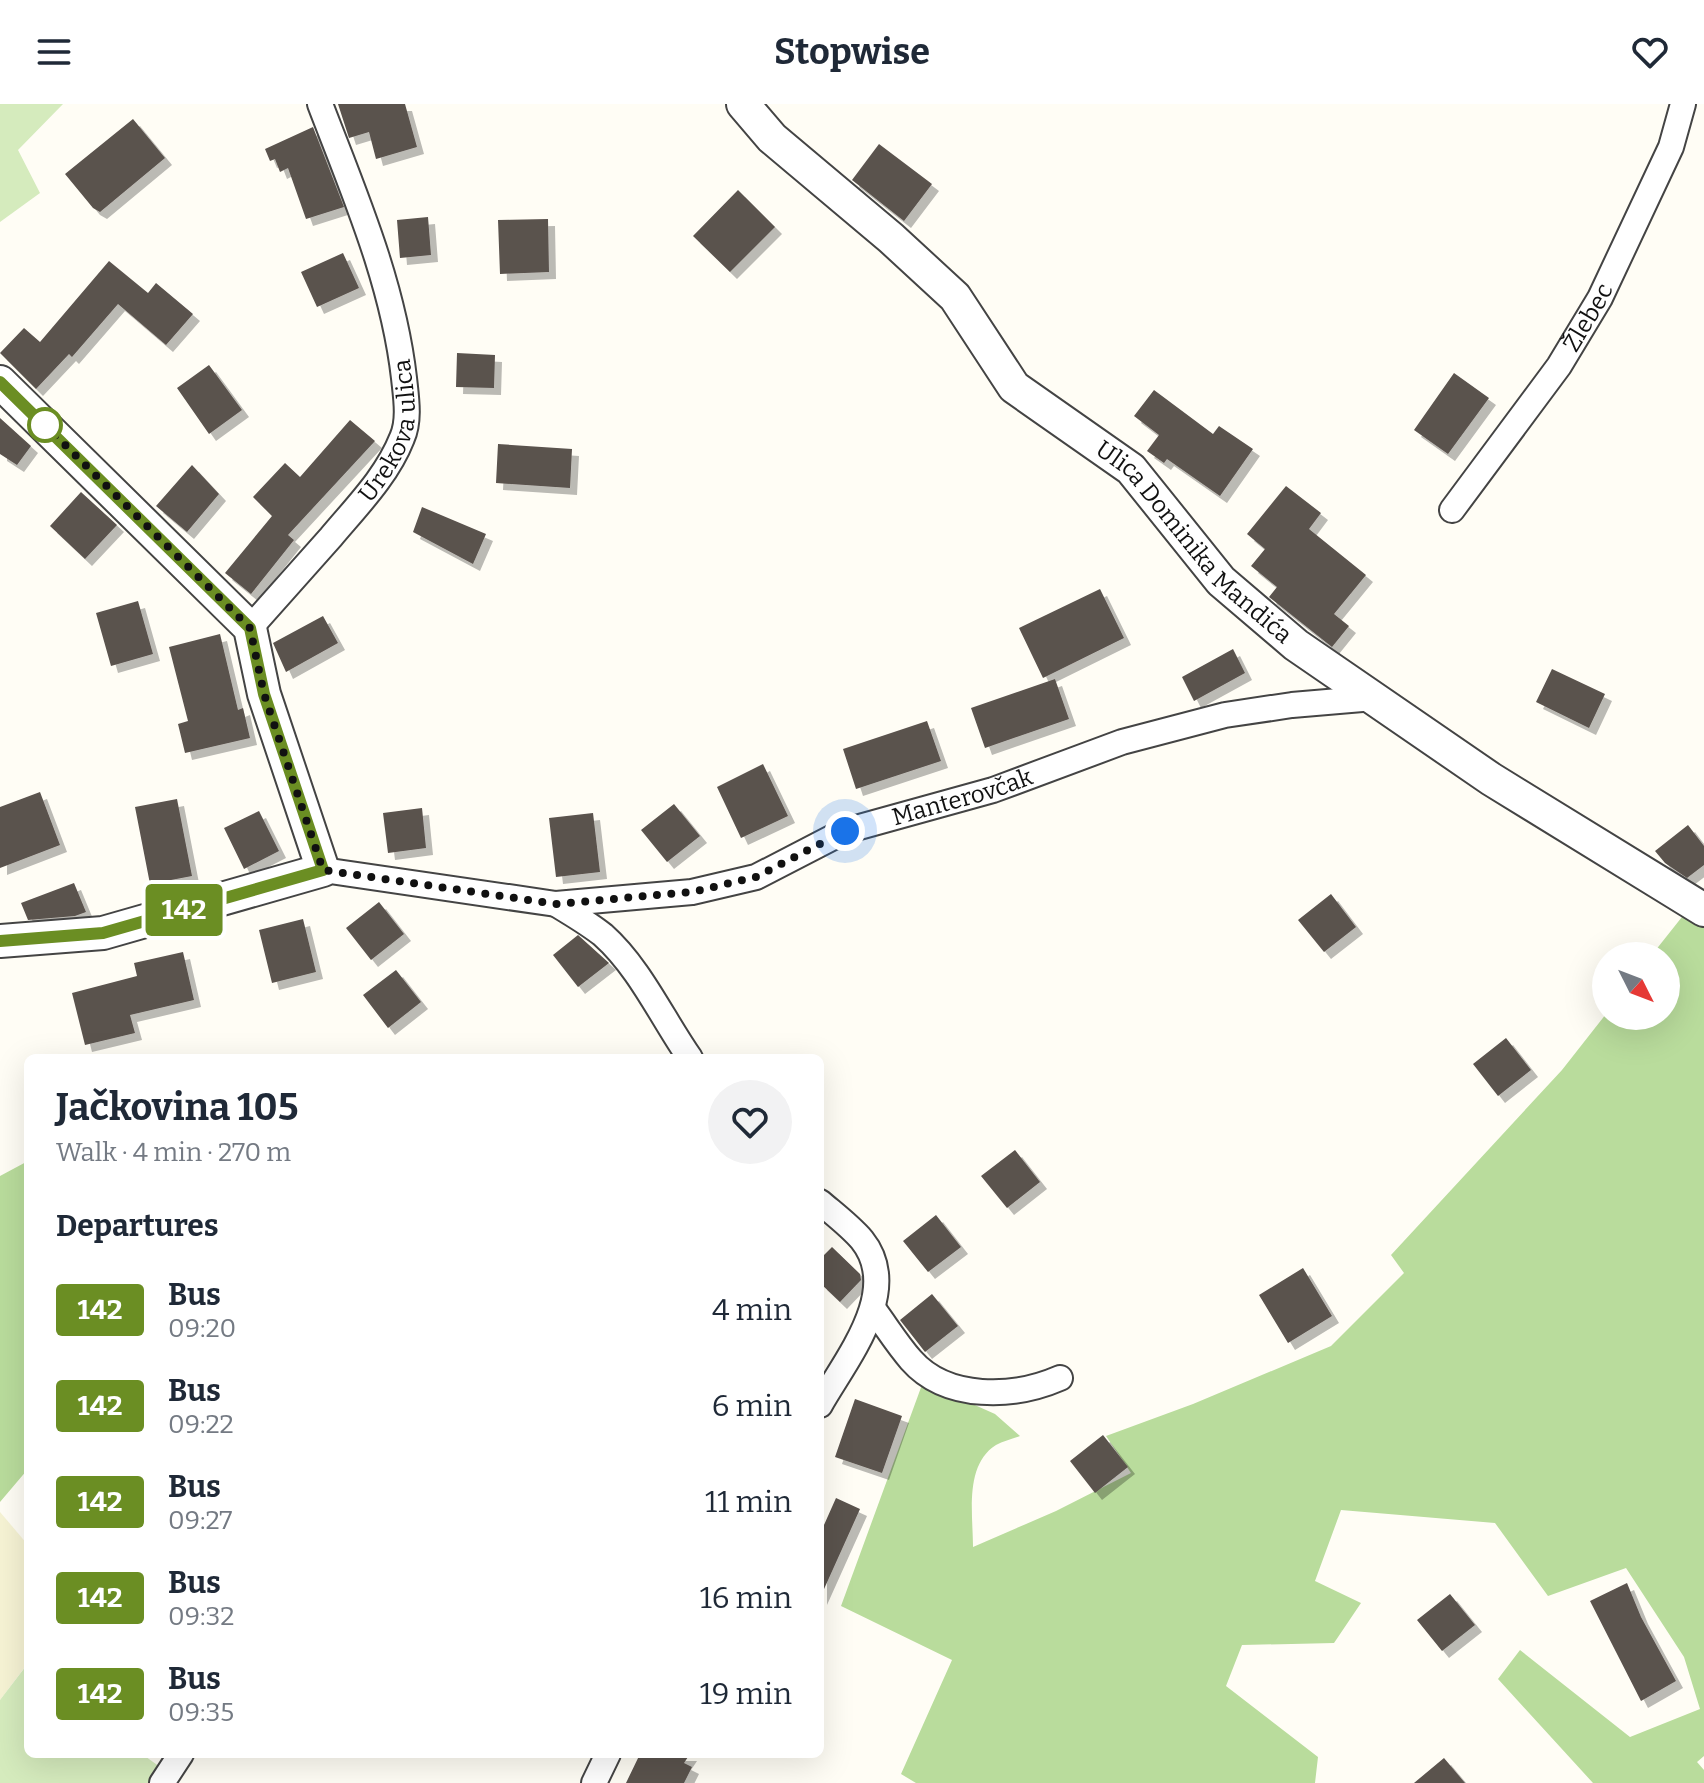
<!DOCTYPE html>
<meta charset="utf-8">
<style>
body{margin:0;font-family:Bitter,serif;background:#f2f2f3;color:#1f2937;height:100vh;display:flex;flex-direction:column;font-size:30px;white-space:nowrap}
*{box-sizing:border-box;margin:0}
p{font-size:26px;color:#747a83}
.icon{flex:none;width:44px;height:44px;fill:none;stroke:currentColor;stroke-width:2;stroke-linecap:round;stroke-linejoin:round}
.map{position:relative;flex:1;overflow:hidden}
.side{position:absolute;left:24px;top:950px;width:800px;height:704px;display:flex;flex-direction:column;background:#fff;border-radius:12px;box-shadow:0 8px 32px #0002}
.side>*{flex:none}
.badge{padding:0 16px;border-radius:6px;font-size:28px;line-height:52px}
.needle{width:52px;rotate:132deg}
.tools{position:absolute;left:1592px;top:838px;display:grid;gap:16px}
.tools a{display:grid;place-items:center;width:88px;height:88px;border-radius:50%;background:#fff;box-shadow:0 8px 32px #0002;font-size:40px}
.you{position:absolute;width:40px;height:40px;margin:-20px;border:6px solid #fff;border-radius:50%;background:#1a73e8;box-shadow:0 0 0 12px #1a73e833}
.map>.badge{position:absolute;translate:-50% -50%;box-shadow:0 0 0 4px #fff}
h2{padding:0 32px;font-size:30px;line-height:72px}
.round{display:grid;place-items:center;flex:none;width:84px;height:84px;border-radius:42px;background:#f2f2f3}
.summary{display:flex;align-items:center;justify-content:space-between;height:136px;padding:0 32px}
h1{font-size:38px;font-weight:700;line-height:60px}
ul{padding:0;list-style:none}
li{display:flex;align-items:center;gap:24px;height:96px;padding:0 32px}
li div{flex:1}
li b{display:block;font-size:30px}
li em{font-style:normal}
li .badge{min-width:88px;font-weight:700;text-align:center}
header{display:flex;justify-content:space-between;align-items:center;height:104px;padding:0 32px;background:#fff;font-size:36px;font-weight:700}
.map>svg:first-child{display:block}
.farmland{fill:#f6f3d4}
.green{fill:#d5ebbd}
.forest{fill:#b9dc9c}
.building{fill:#5a524d;filter:url(#shadow)}
.lines{fill:none;stroke-linecap:round;stroke-linejoin:round}
.minor-casing{stroke:#444;stroke-width:28}
.tertiary-casing{stroke:#444;stroke-width:36}
.minor{stroke:#fff;stroke-width:24}
.tertiary{stroke:#fff;stroke-width:32}
.line-casing{stroke:#fff;stroke-width:18}
.line{stroke:#6b8e23;stroke-width:12}
.walk{stroke:#111;stroke-width:8;stroke-dasharray:0 14.4}
.stop-dot{fill:#fff;stroke:#6b8e23;stroke-width:4}
.labels{text-anchor:middle;stroke-width:8;stroke-linejoin:round;paint-order:stroke}
.street-label{font-size:24px;fill:#111;stroke:#fff}
</style>
<header><svg class="icon" aria-label="menu" viewBox="0 0 24 24"><path d="M4 6h16M4 12h16M4 18h16"/></svg>Stopwise<svg class="icon" aria-label="heart" viewBox="0 0 24 24"><path d="M12 20l-8-8c-3-5 5-10 8-4 3-6 11-1 8 4z"/></svg></header>
<div class="map">
<svg width="1704" height="1679" viewBox="0 0 1704 1679">
<defs>
<filter id="shadow"><feDropShadow dx="7" dy="7" stdDeviation="0" flood-color="#0004"/></filter>
</defs>
<rect width="100%" height="100%" fill="#fffdf5"/>
<path class="farmland" d="M0,1408L28,1441V1559L0,1596Z"/>
<path class="green" d="M0,0H63L18,46L40,89L0,118Z
M26,1562L28,1650H142L160,1663L150,1679H0V1596Z"/>
<path class="forest" d="M1697,794L1704,806V1652L1697,1658L1704,1666V1679H1593L1498,1575L1520,1546L1630,1633L1700,1605L1684,1553L1626,1464L1548,1492L1495,1419L1341,1406L1315,1477L1361,1499L1334,1539L1242,1541L1226,1582L1318,1653L1315,1679H916L901,1670L952,1556L841,1502L923,1278L995,1310L1020,1332C1013,1335 1003,1337 996,1341C964,1361 973,1411 973,1443L1056,1407L1131,1369L1106,1332L1193,1300L1331,1242L1404,1169L1391,1151L1562,966L1606,910V912H1666V852H1651Z
M28,1057V1365L0,1398V1072Z"/>
<path class="building" d="M338,0H405L417,43L376,55L369,28L349,34Z
M133,15L165,54L100,108L93,104L65,70Z
M313,23L344,103L306,115L288,64L280,68L275,55L270,57L265,45Z
M879,40L932,80L904,117L852,76Z
M738,86L775,123L730,168L693,132Z
M428,113L431,151L400,154L397,116Z
M548,115L549,168L500,170L498,116Z
M343,149L359,184L317,203L301,168Z
M109,157L148,189L156,179L193,210L166,241L118,200L72,253L69,250L36,285L0,249L24,224L40,238Z
M457,249L495,251L494,284L456,283Z
M209,261L242,306L209,330L177,284Z
M1454,269L1489,294L1448,350L1414,326Z
M1154,286L1213,330L1219,322L1253,345L1220,392L1167,355L1164,359L1147,347L1159,331L1134,312Z
M0,314L31,342L17,361L0,350Z
M350,316L375,337L288,431L294,436L251,490L225,469L272,412L253,393L285,359L300,373Z
M498,340L572,345L570,384L496,379Z
M192,361L219,390L187,428L156,402Z
M1286,382L1321,409L1309,425L1366,471L1334,510L1349,522L1332,543L1269,493L1277,483L1251,462L1265,445L1247,430Z
M81,388L117,421L85,455L50,422Z
M422,403L486,430L473,460L413,428Z
M1100,485L1124,534L1043,574L1019,524Z
M138,497L153,550L111,562L96,509Z
M323,512L338,539L286,568L273,539Z
M220,530L238,606L243,604L250,634L185,649L178,620L188,617L169,543Z
M1233,545L1245,569L1194,597L1182,573Z
M1552,565L1605,590L1589,624L1536,598Z
M1055,575L1069,615L985,644L971,604Z
M927,617L941,657L856,685L843,645Z
M763,660L788,712L741,734L717,683Z
M40,688L60,741L0,764V703Z
M177,695L192,772L150,780L135,703Z
M674,700L700,732L667,758L641,726Z
M422,704L426,744L388,749L383,709Z
M259,707L279,747L244,765L224,724Z
M593,709L600,768L556,773L549,714Z
M1688,721L1704,742V761L1687,774L1665,759L1655,747Z
M74,779L86,808L75,812L28,816L21,799Z
M1331,790L1356,823L1324,848L1298,816Z
M379,798L404,830L371,856L346,824Z
M303,815L316,868L272,879L259,826Z
M578,831L609,859L578,883L553,851Z
M183,848L194,896L130,911L135,929L85,941L72,889L137,872L134,859Z
M396,866L421,898L388,924L363,891Z
M1506,934L1531,966L1498,992L1473,960Z
M1015,1046L1040,1078L1007,1104L981,1072Z
M936,1111L961,1143L928,1168L903,1137Z
M832,1143L860,1170L861,1176L840,1198L820,1179V1155Z
M1303,1164L1332,1212L1288,1239L1259,1191Z
M932,1190L958,1222L925,1248L900,1216Z
M855,1295L902,1312L882,1369L835,1353Z
M1103,1331L1128,1363L1095,1389L1070,1357Z
M836,1394L860,1405L820,1494V1430Z
M1627,1479L1641,1513L1676,1577L1641,1597L1590,1497Z
M1450,1490L1475,1521L1442,1547L1417,1516Z
M640,1650H690L684,1659L692,1663L684,1679H626Z
M1444,1654L1465,1679H1414Z"/>
<g class="lines">
<defs>
<g id="minor">
<path id="s1" d="M1452,406L1559,262L1600,194L1671,43L1683,0"/>
<path id="s2" d="M250,524C277,494 304,463 331,433C357,402 387,372 402,334C410,316 406,293 404,274C393,178 354,89 320,0"/>
<path id="s3" d="M323,766L556,800L692,788L756,773L845,727L993,686L1122,638L1225,611L1292,601L1374,594"/>
<path d="M556,800C572,810 588,819 603,831C640,864 662,914 690,954"/>
<path d="M820,1098C834,1110 850,1122 862,1136C903,1187 846,1255 820,1301"/>
<path d="M874,1206C886,1222 897,1240 911,1256C947,1297 1014,1294 1060,1274"/>
<path d="M162,1679L181,1650"/>
<path d="M594,1679L608,1650"/>
</g>
<g id="tertiary">
<path id="s4" d="M743,0L772,34L891,134L955,193L1014,283L1131,365L1221,477L1296,541L1491,675L1704,806"/>
<path d="M0,278L250,524L264,590L323,766L103,829L0,837"/>
</g>
</defs>
<use href="#minor" class="minor-casing"/>
<use href="#tertiary" class="tertiary-casing"/>
<use href="#minor" class="minor"/>
<use href="#tertiary" class="tertiary"/>
</g>
<g class="lines">
<defs>
<path id="line" d="M0,278L250,524L264,590L323,766L103,829L0,837"/>
</defs>
<use href="#line" class="line-casing"/>
<use href="#line" class="line"/>
<path class="walk" d="M45,321L250,524L264,590L323,766L556,800L692,788L756,773L845,727"/>
</g>
<circle class="stop-dot" cx="45" cy="321" r="16"/>
<g class="labels">
<g class="street-label">
<text dy="8" stroke="none"><textPath href="#s1" startOffset="236">Žlebec</textPath></text>
<text dy="8" stroke="none"><textPath href="#s2" startOffset="248">Urekova ulica</textPath></text>
<text dy="8" stroke="none"><textPath href="#s4" startOffset="634">Ulica Dominika Mandića</textPath></text>
<text dy="8" stroke="none"><textPath href="#s3" startOffset="660">Manterovčak</textPath></text>
</g>
</g>
</svg>
<div class="tools">
<a><svg class="needle" viewBox="-14 -14 28 28"><path d="M0-13l5 13h-10z" fill="#e53935"/><path d="M0 13l5-13h-10z" fill="#747a83"/></svg></a>
</div>
<div class="you" style="left:845px;top:727px"></div>
<b class="badge" style="left:184px;top:806px;background:#6b8e23;color:#fff">142</b>
<section class="side">
<div class="summary"><div><h1>Jačkovina 105</h1><p>Walk · 4 min · 270 m</p></div><a class="round"><svg class="icon" aria-label="heart" viewBox="0 0 24 24"><path d="M12 20l-8-8c-3-5 5-10 8-4 3-6 11-1 8 4z"/></svg></a></div>
<h2>Departures</h2>
<ul>
<li><span class="badge" style="background:#6b8e23;color:#fff">142</span><div><b>Bus</b><p>09:20</p></div><em>4 min</em></li>
<li><span class="badge" style="background:#6b8e23;color:#fff">142</span><div><b>Bus</b><p>09:22</p></div><em>6 min</em></li>
<li><span class="badge" style="background:#6b8e23;color:#fff">142</span><div><b>Bus</b><p>09:27</p></div><em>11 min</em></li>
<li><span class="badge" style="background:#6b8e23;color:#fff">142</span><div><b>Bus</b><p>09:32</p></div><em>16 min</em></li>
<li><span class="badge" style="background:#6b8e23;color:#fff">142</span><div><b>Bus</b><p>09:35</p></div><em>19 min</em></li>
</ul>
</section>
</div>
